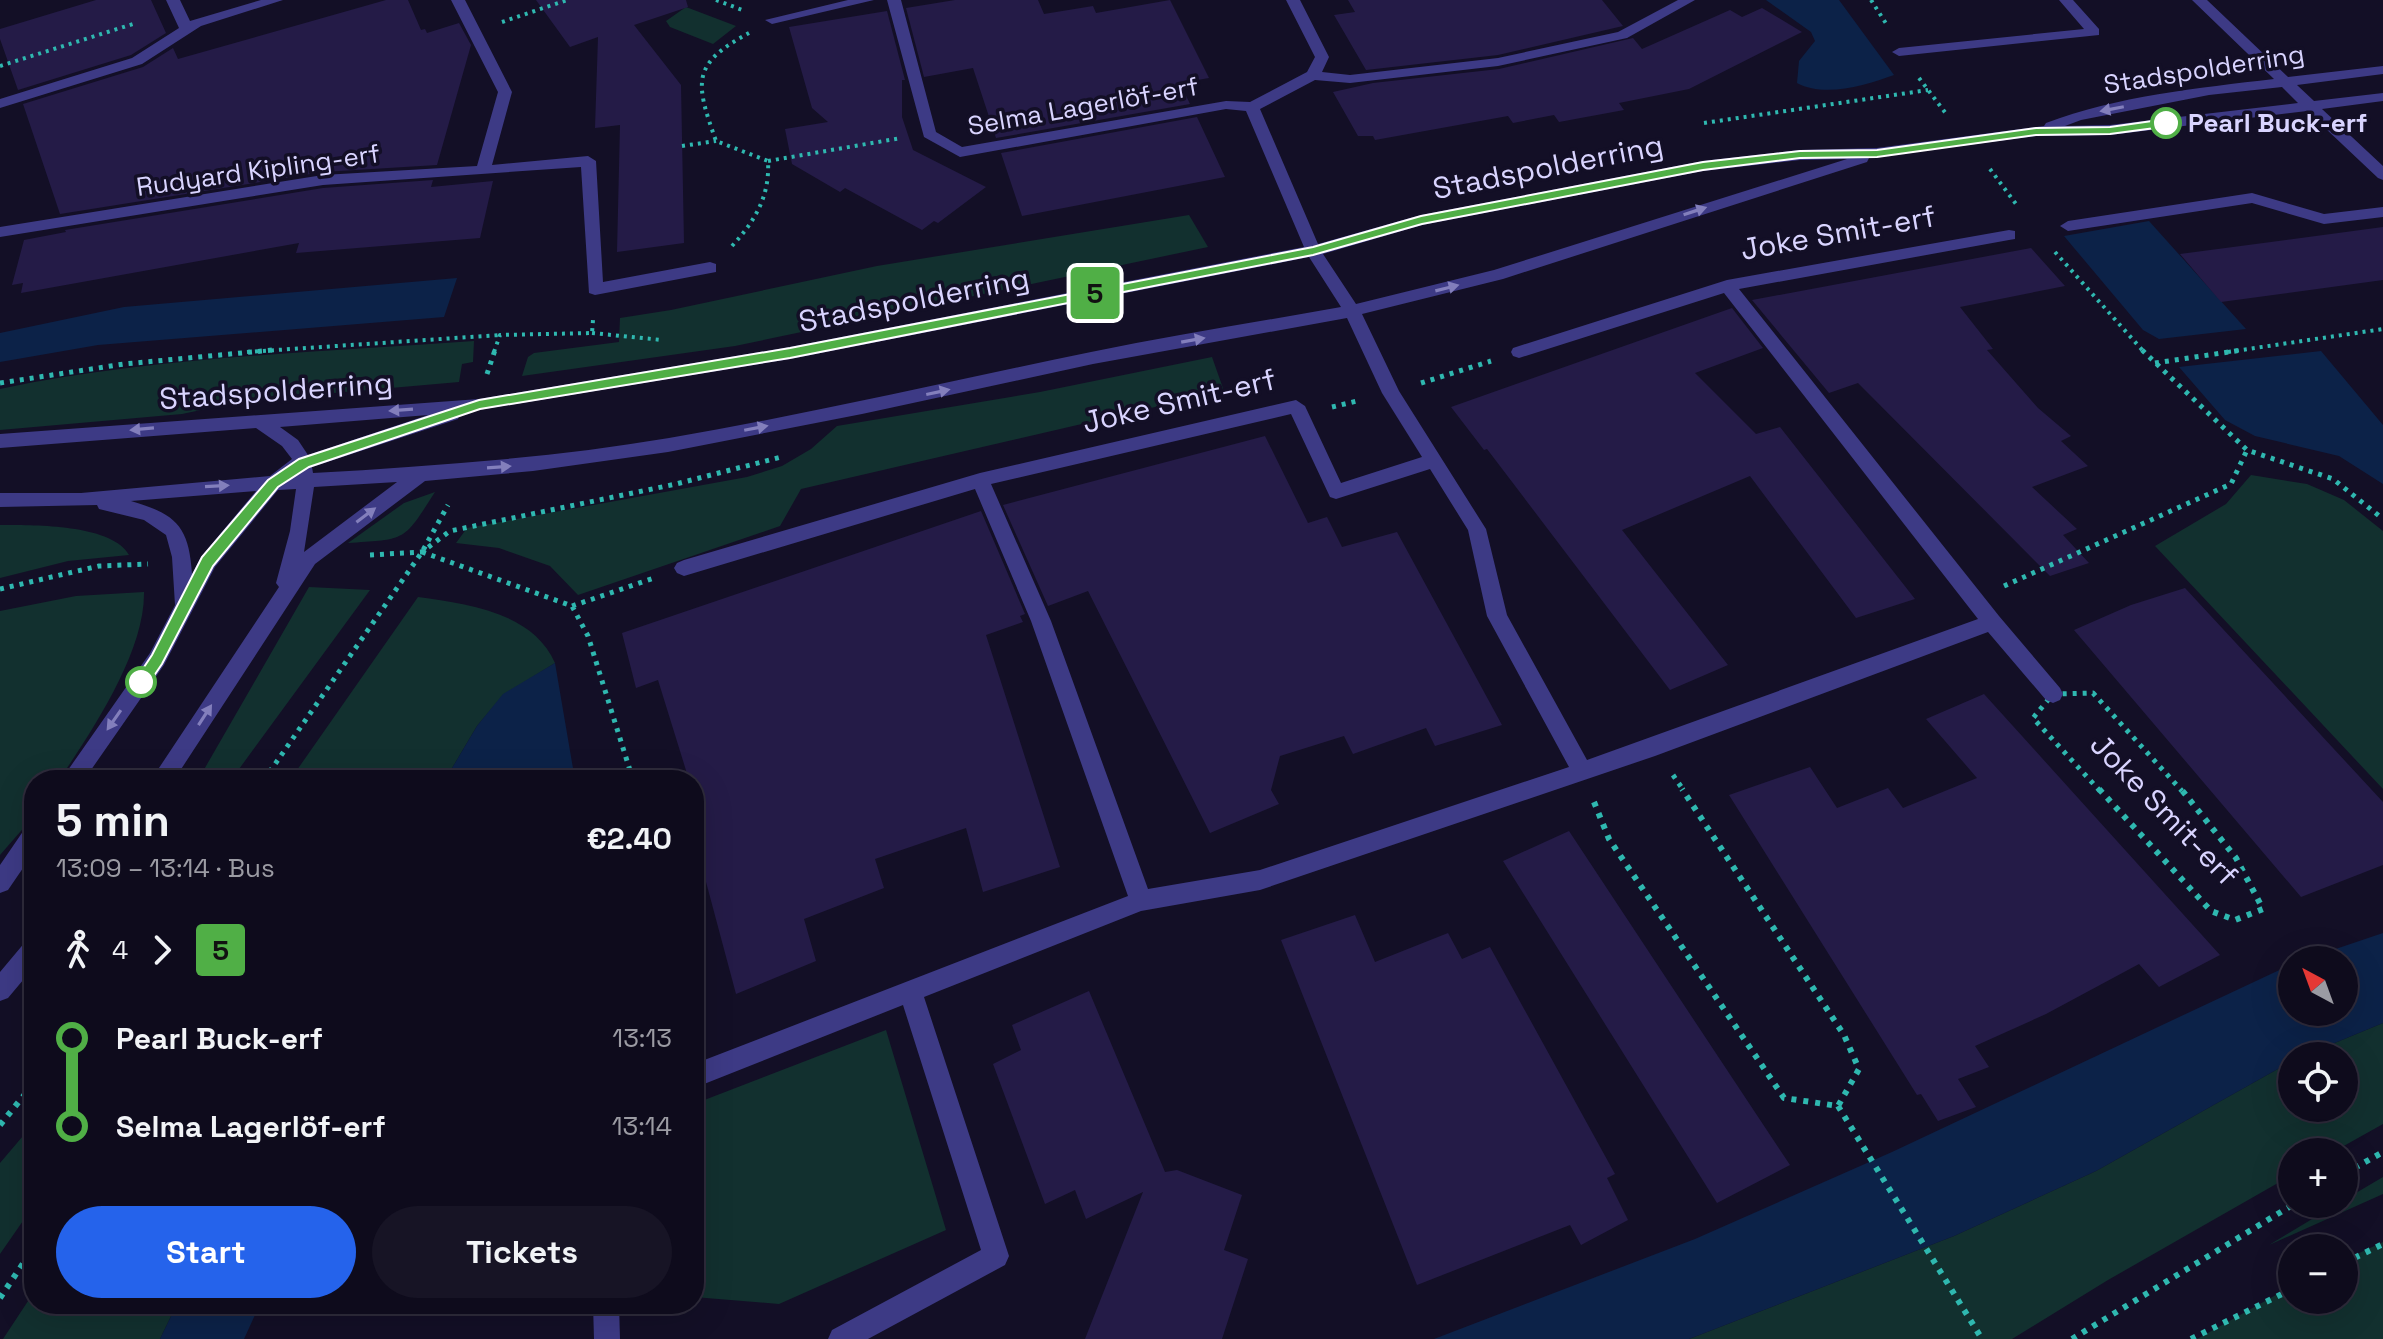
<!DOCTYPE html>
<meta charset="utf-8">
<style>
body{margin:0;font-family:"Space Grotesk",sans-serif;background:#171425;color:#f1f3f6;height:100vh;display:flex;flex-direction:column;font-size:30px;white-space:nowrap}
*{box-sizing:border-box;margin:0}
p{font-size:26px;color:#9b9ba3}
.icon{flex:none;width:44px;height:44px;fill:none;stroke:currentColor;stroke-width:2;stroke-linecap:round;stroke-linejoin:round}
.map{position:relative;flex:1;overflow:hidden}
.sheet{position:absolute;left:24px;top:770px;width:680px;height:544px;display:flex;flex-direction:column;background:#0e0b1c;border-radius:32px;box-shadow:0 8px 32px #0002,0 0 0 2px #2e2b3b}
.sheet>*{flex:none}
.badge{padding:0 16px;border-radius:6px;font-size:28px;line-height:52px}
.needle{width:52px;rotate:319deg}
.controls{position:absolute;left:2278px;top:946px;display:grid;gap:16px}
.controls a{display:grid;place-items:center;width:80px;height:80px;border-radius:50%;background:#0e0b1c;box-shadow:0 8px 32px #0002,0 0 0 2px #2e2b3b;font-size:40px}
.map>.badge{position:absolute;translate:-50% -50%;box-shadow:0 0 0 4px #fff}
.legs{display:flex;align-items:center;gap:12px;height:88px;padding:0 32px;font-size:26px}
.legs p{margin-inline-start:auto}
.summary{display:flex;align-items:center;justify-content:space-between;height:136px;padding:0 32px}
h1{font-size:44px;font-weight:700;line-height:60px}
.primary-button{display:flex;gap:16px;margin-top:auto;padding:16px 32px}
.primary-button a{flex:1;height:92px;border-radius:48px;background:#2563eb;color:#fff;font-size:32px;font-weight:700;line-height:92px;text-align:center}
.primary-button a+a{background:#171425;color:#f1f3f6}
ul{padding:0 32px;list-style:none}
li{display:flex;align-items:center;gap:28px;height:88px;font-size:30px}
li i{display:grid;place-items:center;width:12px;height:100%;margin:0 10px;background:currentColor}
li i::after{content:'';width:20px;height:20px;margin:-10px;border:6px solid;border-radius:50%;background:#0e0b1c}
li p{margin-inline-start:auto}
li:first-child i{background:linear-gradient(#0000 50%,currentColor 0)}
li:last-child i{background:linear-gradient(currentColor 50%,#0000 0)}
.map>svg:first-child{display:block}
.green{fill:#12302f}
.water{fill:#0c2248}
.building{fill:#241b47}
.lines{fill:none;stroke-linecap:round;stroke-linejoin:round}
.path-far2{stroke:#2fb8b0;stroke-width:4;stroke-dasharray:3 5;stroke-linecap:butt}
.path-far1{stroke:#2fb8b0;stroke-width:5;stroke-dasharray:4 6;stroke-linecap:butt}
.path{stroke:#2fb8b0;stroke-width:6;stroke-dasharray:5 7;stroke-linecap:butt}
.minor{fill:#3d3a85;fill-rule:evenodd}
.oneway{fill:#837fbc}
.line-1{fill:#50af46;stroke:#fff;stroke-width:2}
.stop-1-dot{fill:#fff;stroke:#50af46;stroke-width:4}
.labels{text-anchor:middle;stroke-width:7;stroke-linejoin:round;paint-order:stroke}
.far-street-label{font-size:26px;fill:#d9d4ff;stroke:#130f26}
.far-stop-label{font-size:26px;font-weight:bold;fill:#d9d4ff;stroke:#130f26;text-anchor:start}
.street-label{font-size:30px;fill:#d9d4ff;stroke:#130f26}
</style>
<div class="map">
<svg width="2383" height="1339" viewBox="0 0 2383 1339">
<rect width="100%" height="100%" fill="#130f26"/>
<path class="green" d="M686,7L736,26L713,44L670,27L666,21Z
M1189,215L1208,247L735,346L522,376L528,357L534,353L619,342L620,318L671,310L877,266Z
M474,341L473,362L462,364L459,382L244,401L182,414L0,430V389C156,356 316,353 474,341Z
M1212,357L1224,391L801,489L780,526L578,595L550,566L499,548L456,543L467,528L747,477L782,466L811,449L837,426L1040,392Z
M2251,475L2307,484L2344,500L2383,531V789L2155,546L2226,504Z
M435,492C403,542 407,539 348,543L404,503Z
M0,525C33,525 112,524 129,555L68,561L0,578Z
M309,587L370,590L231,780H198Z
M144,592C145,652 92,731 59,780H34V816L0,855V611L76,596Z
M418,597C467,604 533,612 555,663L503,695L477,726L445,780H290Z
M2383,1023V1124L2333,1152H2292V1175L2108,1280L2012,1339H1689L1954,1236L2096,1171L2292,1061V1108H2344V1056H2303Z
M886,1030L946,1230L779,1304L694,1297V1104Z
M34,1123V1205L0,1254V1163Z
M2383,1177V1194L2269,1245L2337,1204H2344V1200Z
M2383,1242V1339H2197L2292,1286V1300H2344V1260Z
M34,1292V1304H177L160,1339H3Z"/>
<path class="water" d="M1766,0H1839L1894,75C1866,85 1825,98 1797,83L1799,61L1815,41L1811,32Z
M2149,221L2246,329L2159,339L2143,330L2064,236Z
M457,278L444,317L98,345L0,362V333L124,307Z
M2321,351L2383,425V484L2339,456L2255,436L2225,420L2179,367Z
M555,663L575,780H445L477,726L503,694Z
M2383,933V1023L2303,1056H2292V1061L2096,1171L1954,1236L1689,1339H1434L1695,1239L1892,1152L2292,964V1012H2344V960H2303Z
M177,1304H260L244,1339H160Z"/>
<path class="building" d="M96,0H151L166,33L131,55L18,90L0,39V29Z
M386,0H408L421,30L425,29L427,33L459,23L471,45L437,165L323,172L60,214L23,104L143,67L173,48L178,59Z
M536,0H686L688,7L634,25L681,85L684,243L617,252L620,125L595,128L598,37L570,47Z
M955,0H1038L1044,14L1093,6L1096,13L1170,0L1209,78L1180,83L1190,104L996,138L973,68L924,77L906,8Z
M1348,0H1602L1623,26L1498,55L1366,70L1334,15L1355,12Z
M1762,8L1802,32L1689,89L1619,103L1624,110L1559,122L1554,115L1513,123L1508,116L1375,140L1373,136H1358L1333,92L1373,83L1499,69L1633,38L1642,49L1730,10L1742,17Z
M887,11L905,80H902V117L913,150L986,187L938,223L934,221L922,230L845,188L840,192L792,164L785,129L828,122L812,108L789,27Z
M1197,117L1225,177L1022,216L1001,153Z
M433,180L431,187L493,181L480,238L296,253L299,243L21,293L23,283L12,285L24,240L66,232L65,230L323,188Z
M2383,227V280L2221,302L2180,254Z
M2031,248L2065,286L1960,307L1993,349L1987,350L2038,408L2071,436L2061,441L2088,466L2032,487L2077,529L2063,535L2089,563L2050,576L1858,383L1829,393L1752,300Z
M1732,308L1763,348L1695,373L1756,434L1780,427L1915,599L1856,618L1750,476L1622,530L1728,665L1670,690L1487,449L1484,450L1451,407Z
M1265,436L1308,523L1327,517L1342,547L1397,532L1502,725L1435,746L1426,728L1353,754L1344,736L1280,756L1271,790L1279,804L1210,833L1088,591L1048,606L1003,505Z
M981,511L1025,614L1020,616L1023,622L986,635L1060,867L983,892L966,828L875,859L884,888L804,919L816,961L736,994L694,837V780H689L658,680L636,688L622,633Z
M2185,588L2383,802V865L2301,897L2074,630L2131,605Z
M1984,694L2220,955L2159,987L2139,964L2046,1014L1975,1046L1989,1067L1958,1079L1976,1107L1938,1121L1921,1094L1917,1095L1729,795L1810,767L1837,808L1888,788L1903,808L1977,778L1926,719Z
M1569,831L1676,993L1790,1165L1717,1203L1503,861Z
M1355,915L1375,962L1448,933L1462,959L1490,947L1615,1174L1607,1178L1628,1220L1581,1245L1570,1225L1417,1285L1281,940Z
M1089,991L1165,1172L1177,1170L1242,1195L1224,1250L1248,1259L1222,1339H1085L1143,1192L1086,1219L1075,1190L1045,1204L993,1064L1021,1050L1012,1025Z"/>
<g class="lines">
<path class="path-far2" d="M716,0L745,11
M1871,0L1887,25
M502,22L567,0
M0,66L133,24
M1919,78L1947,115
M1704,123L1928,90
M682,146L716,141
M768,161L901,138
M1990,169L2016,204
M732,246C755,221 770,196 768,161L716,141C695,82 691,64 749,33
M2055,252L2144,352
M592,333L662,340
M247,352L500,335
M494,352L500,335L592,333L593,320
M2228,352L2383,329"/>
<path class="path-far1" d="M2142,350L2247,450L2333,479L2383,519
M2155,363L2242,350
M487,374L495,350
M0,383L124,364L273,350
M1421,383L1491,361
M1332,407L1357,401
M422,552L572,606L588,636L633,780
M370,555L422,552L450,531L676,484L781,457
M2004,586L2231,484L2247,450
M0,589L99,566L148,564
M572,606L654,578
M1673,775L1684,791
M264,780L422,552L448,505
M2100,791L2033,718L2053,694L2093,693L2182,791"/>
<path class="path" d="M2099,789L2211,911L2235,920L2263,909L2236,858L2181,789
M1594,802L1609,839L1784,1098L1838,1106L1859,1069L1844,1035L1682,789
M1838,1106L1982,1339
M0,1125L34,1083
M2344,1174L2383,1152
M2344,1263L2383,1244
M0,1298L34,1247
M2072,1339L2294,1204
M2191,1339L2292,1289"/>
<path class="minor" d="M166,0H180L190,21L261,0H283L201,26L142,64L0,108V99L132,58L179,28Z
M451,0H465L512,92L492,165L588,156L596,161L603,282L710,262L716,264V272L595,295L589,293L581,167L323,185L0,237V227L323,175L477,166L498,92Z
M848,0H874L772,24L765,20Z
M887,0H901L936,132L962,147L1226,101L1250,102L1307,72L1315,57L1286,0H1300L1329,57L1322,72L1350,75L1498,58L1618,32L1678,0H1695L1627,38L1498,66L1350,83L1315,80L1260,109L1318,244L1421,215L1703,161L1800,150L1877,148L2044,126L2046,123C2117,96 2198,88 2274,79L2192,0H2207L2288,77L2383,66V74L2297,85L2314,101L2383,93V101L2322,109L2383,166V180L2378,178L2307,111L2110,135L2036,136L1869,158L1867,162L1503,279L1362,314L1399,391L1486,529L1507,615L1587,760L1978,619L1724,293L1519,358L1513,356L1511,352L1513,348L1727,280L2009,230L2015,231V239L2009,240L1739,289L1999,616L2060,688L2063,694L2060,700L2053,703L2046,700L1988,632L1655,756L1260,890L1141,911L924,997L1009,1256L1005,1265L868,1339H828L832,1330L981,1250L903,1005L694,1088V1064L1128,896L1031,621L975,489L684,576L677,573L674,568L677,563L684,560L980,473L1296,400L1305,406L1341,483L1422,457L1382,393L1347,318L1093,364L862,414L668,452L533,471L425,481L315,564L174,780H151L279,587L276,583L290,531L296,489L278,490L215,567L164,665L84,780H61L150,653L175,605L172,557L166,535L144,520L99,509L97,505L0,507V493H81L270,476L292,459L282,446L256,428L0,448V434L479,399L790,347L1304,247L1246,111L1226,109L960,157L924,137ZM2282,87L2298,103L2110,125L2065,126L2081,120L2209,95ZM1847,159L1494,270L1356,304L1323,254L1422,225L1703,171L1800,160ZM1309,257L1341,307C1258,322 1174,335 1091,352C950,381 810,414 669,438C551,458 432,466 313,473L312,467L458,419L460,413L790,359ZM1291,414L1330,497L1336,499L1430,469L1468,530L1487,616L1569,767L1260,870L1148,889L1051,621L991,484ZM428,415L308,455L298,440L280,427ZM397,482L304,552L314,487ZM256,491L201,557L192,574C189,526 176,514 131,501Z
M2059,0H2073L2099,29V35L1899,56L1892,52L1899,48L2084,29Z
M2252,193L2324,214L2383,207V217L2324,224L2252,203L2068,231L2060,226L2068,221Z
M34,824V852L8,890L0,893V865L26,827Z
M34,938V967L8,998L0,1001V972L26,941Z
M593,1304H619L620,1339H594Z"/>
</g>
<defs><path id="oneway-solid" d="M-6-.8H1V-3.2L6.5 0L1 3.2V.8H-6Z" transform="scale(2)"/></defs>
<g class="oneway">
<use href="#oneway-solid" transform="translate(2112 109) rotate(169)"/>
<use href="#oneway-solid" transform="translate(1695 211) rotate(-18)"/>
<use href="#oneway-solid" transform="translate(1447 288) rotate(-14)"/>
<use href="#oneway-solid" transform="translate(1193 340) rotate(-10)"/>
<use href="#oneway-solid" transform="translate(938 392) rotate(-12)"/>
<use href="#oneway-solid" transform="translate(401 410) rotate(176)"/>
<use href="#oneway-solid" transform="translate(756 428) rotate(-11)"/>
<use href="#oneway-solid" transform="translate(142 429) rotate(175)"/>
<use href="#oneway-solid" transform="translate(499 467) rotate(-4)"/>
<use href="#oneway-solid" transform="translate(217 486) rotate(-3)"/>
<use href="#oneway-solid" transform="translate(366 515) rotate(-37)"/>
<use href="#oneway-solid" transform="translate(205 715) rotate(-57)"/>
<use href="#oneway-solid" transform="translate(114 720) rotate(125)"/>
</g>
<path class="line-1" d="M2166,119L2170,120V126L2110,134L2036,135L1877,157L1800,158L1703,170L1422,224L1313,255L1159,285L790,358L480,409L309,467L278,487L213,566L162,664L147,686L141,688L134,682L152,655L202,557L268,480L299,459L479,400L790,348L1159,277L1313,247L1421,216L1703,162L1800,151L1877,150L2036,128L2110,127Z"/>
<g class="stop-1-dot">
<circle cx="2166" cy="123" r="14"/>
<circle cx="141" cy="682" r="14"/>
</g>
<g class="labels">
<g class="far-street-label">
<text transform="translate(2204 69) rotate(-9)" y="9">Stadspolderring</text>
<text transform="translate(1083 106) rotate(-10)" y="9">Selma Lagerlöf-erf</text>
<text transform="translate(258 170) rotate(-8)" y="9">Rudyard Kipling-erf</text>
</g>
<g class="far-stop-label">
<text x="2188" y="132">Pearl Buck-erf</text>
</g>
<g class="street-label">
<text transform="translate(1548 167) rotate(-11)" y="10">Stadspolderring</text>
<text transform="translate(1838 233) rotate(-10)" y="10">Joke Smit-erf</text>
<text transform="translate(914 300) rotate(-11)" y="10">Stadspolderring</text>
<text transform="translate(276 391) rotate(-4)" y="10">Stadspolderring</text>
<text transform="translate(1179 401) rotate(-13)" y="10">Joke Smit-erf</text>
<text transform="translate(2164 810) rotate(46)" y="10">Joke Smit-erf</text>
</g>
</g>
</svg>
<div class="controls">
<a><svg class="needle" viewBox="-14 -14 28 28"><path d="M0-13l5 13h-10z" fill="#e53935"/><path d="M0 13l5-13h-10z" fill="#9b9ba3"/></svg></a>
<a><svg class="icon" aria-label="locate" viewBox="0 0 24 24"><circle cx="12" cy="12" r="6"/><path d="M12 2v4M12 18v4M2 12h4M18 12h4"/></svg></a>
<a>+</a>
<a>−</a>
</div>
<b class="badge" style="left:1095px;top:293px;background:#50af46;color:#111">5</b>
<section class="sheet">
<div class="summary"><div><h1>5 min</h1><p>13:09 – 13:14 · Bus</p></div><b>€2.40</b></div>
<div class="legs"><svg class="icon" aria-label="walk" viewBox="0 0 24 24"><circle cx="13" cy="4" r="2"/><path d="M13 8l-2 6 4 7M11 14l-3 7M7 12l3-4h3l4 4"/></svg>4<svg class="icon" aria-label="forward" viewBox="0 0 24 24"><path d="M9 5l7 7-7 7"/></svg><b class="badge" style="background:#50af46;color:#111">5</b></div>
<ul>
<li><i style="color:#50af46"></i><b>Pearl Buck-erf</b><p>13:13</p></li>
<li><i style="color:#50af46"></i><b>Selma Lagerlöf-erf</b><p>13:14</p></li>
</ul>
<div class="primary-button"><a>Start</a><a>Tickets</a></div>
</section>
</div>
